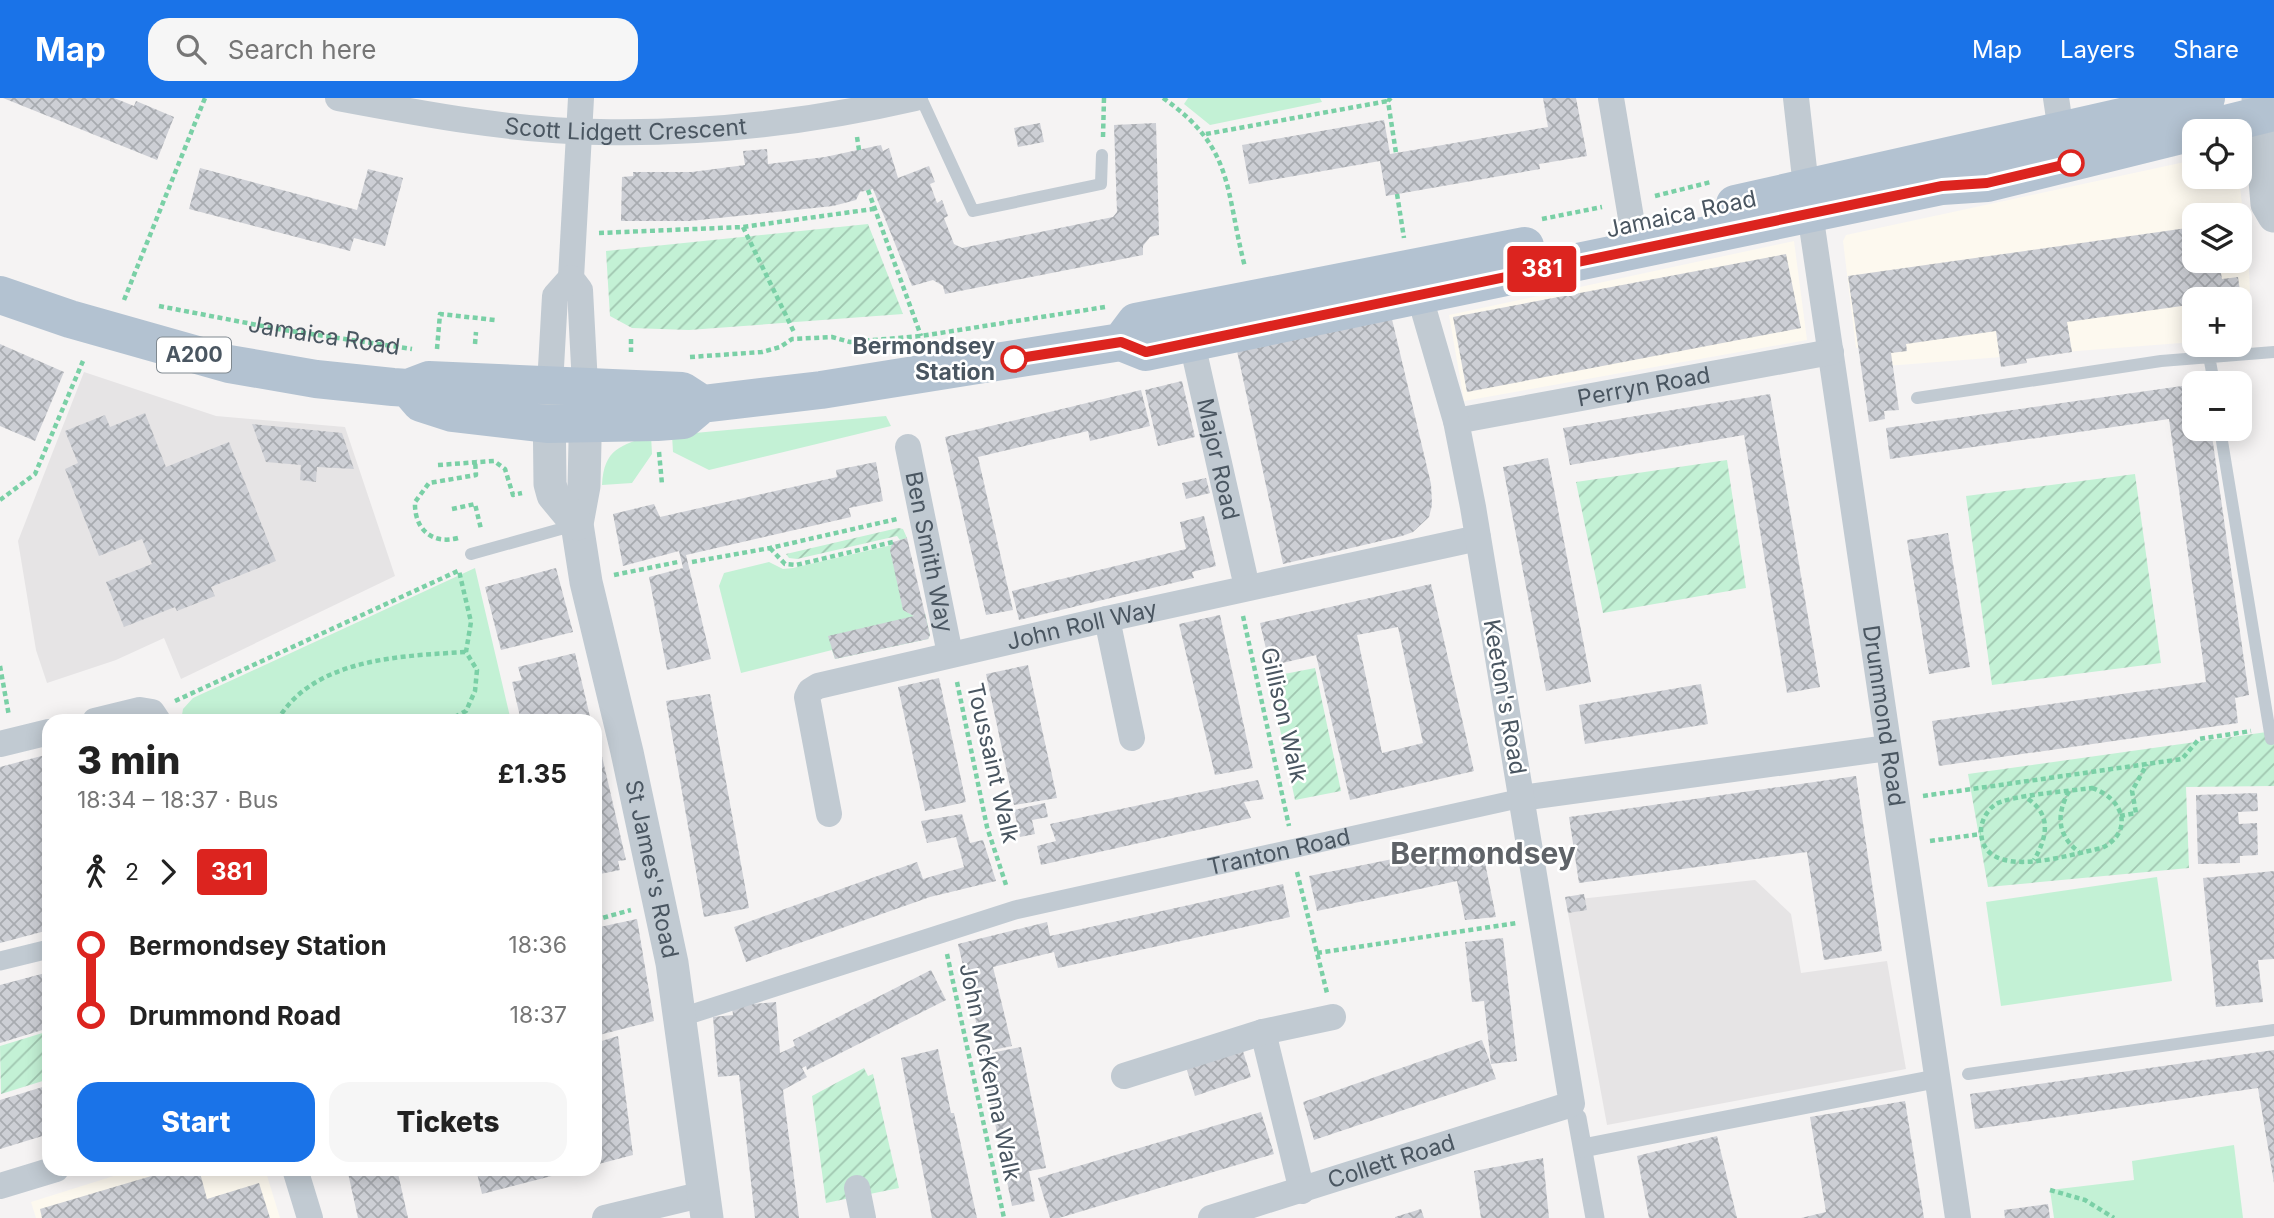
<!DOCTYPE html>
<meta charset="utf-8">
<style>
body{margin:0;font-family:Inter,sans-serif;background:#f6f6f6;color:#222;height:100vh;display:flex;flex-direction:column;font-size:26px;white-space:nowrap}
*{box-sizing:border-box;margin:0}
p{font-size:23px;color:#767676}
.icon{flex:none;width:38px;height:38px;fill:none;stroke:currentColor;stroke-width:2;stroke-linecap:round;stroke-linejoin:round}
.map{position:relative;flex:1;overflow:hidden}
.sheet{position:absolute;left:42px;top:616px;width:560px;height:462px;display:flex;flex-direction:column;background:#fff;border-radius:21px;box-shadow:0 4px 18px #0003}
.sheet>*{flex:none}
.badge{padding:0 14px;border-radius:5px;font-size:24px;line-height:46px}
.controls{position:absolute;left:2182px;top:21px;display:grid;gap:14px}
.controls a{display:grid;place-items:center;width:70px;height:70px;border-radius:14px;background:#fff;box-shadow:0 4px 18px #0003;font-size:35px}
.map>.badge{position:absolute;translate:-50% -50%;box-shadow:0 0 0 4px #fff}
.legs{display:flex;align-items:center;gap:10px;height:77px;padding:0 35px;font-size:23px}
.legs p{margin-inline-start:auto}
.head{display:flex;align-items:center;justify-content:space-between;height:119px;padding:0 35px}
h1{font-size:38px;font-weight:800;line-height:52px}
.primary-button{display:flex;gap:14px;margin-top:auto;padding:14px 35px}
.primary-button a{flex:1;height:80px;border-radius:21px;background:#1a73e8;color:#fff;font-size:28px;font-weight:800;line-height:80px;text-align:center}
.primary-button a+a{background:#f6f6f6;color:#222}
ul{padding:0 35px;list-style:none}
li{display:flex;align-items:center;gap:24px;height:70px;font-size:26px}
li i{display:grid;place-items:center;width:10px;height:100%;margin:0 9px;background:currentColor}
li i::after{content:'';width:18px;height:18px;margin:-9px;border:5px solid;border-radius:50%;background:#fff}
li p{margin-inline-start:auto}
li:first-child i{background:linear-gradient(#0000 50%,currentColor 0)}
li:last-child i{background:linear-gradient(currentColor 50%,#0000 0)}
header{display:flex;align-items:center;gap:42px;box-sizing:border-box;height:98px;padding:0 35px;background:#1a73e8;color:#fff}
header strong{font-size:33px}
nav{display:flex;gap:38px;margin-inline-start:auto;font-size:24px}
.search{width:490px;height:63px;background:#f6f6f6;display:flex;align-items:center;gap:18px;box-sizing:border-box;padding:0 24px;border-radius:21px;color:#767676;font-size:26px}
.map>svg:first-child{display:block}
.commercial{fill:#fdf9ef;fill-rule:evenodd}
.education{fill:#e6e4e5}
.green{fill:#c3f1d5}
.garden{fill:url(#garden-furrows)}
.building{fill:url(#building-cross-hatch);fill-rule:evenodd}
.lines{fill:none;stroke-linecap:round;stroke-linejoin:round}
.path{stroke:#7ad0a6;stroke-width:4.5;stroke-dasharray:5 3.5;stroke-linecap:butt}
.service{stroke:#c1cad2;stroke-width:12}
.pedestrian{stroke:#c1cad2;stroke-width:19}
.minor{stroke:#c1cad2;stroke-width:26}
.tertiary{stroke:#c1cad2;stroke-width:33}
.primary{stroke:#b3c2d1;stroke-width:38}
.line-1-casing{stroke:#fff;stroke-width:16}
.line-1{stroke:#dc241f;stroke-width:10}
.stop-1-dot{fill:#fff;stroke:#dc241f;stroke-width:3.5}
.labels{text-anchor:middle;stroke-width:5;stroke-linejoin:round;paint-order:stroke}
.shield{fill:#fff;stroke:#808990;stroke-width:2}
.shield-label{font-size:21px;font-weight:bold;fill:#4a5661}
.street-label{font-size:23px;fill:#4a5661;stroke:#fff}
.stop-label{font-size:23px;font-weight:bold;fill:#4a5661;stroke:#fff;text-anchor:end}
.district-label{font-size:30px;font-weight:bold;fill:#5f6368;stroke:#fff}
</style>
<header>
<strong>Map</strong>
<div class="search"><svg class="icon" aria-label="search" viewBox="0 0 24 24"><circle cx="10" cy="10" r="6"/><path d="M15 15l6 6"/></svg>Search here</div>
<nav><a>Map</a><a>Layers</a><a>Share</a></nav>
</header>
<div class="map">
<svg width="2274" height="1120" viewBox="0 0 2274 1120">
<defs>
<pattern id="garden-furrows" width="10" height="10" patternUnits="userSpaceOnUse" patternTransform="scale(1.75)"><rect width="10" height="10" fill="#c3f1d5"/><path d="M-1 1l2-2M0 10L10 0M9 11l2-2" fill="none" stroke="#a0c6b0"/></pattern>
<pattern id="building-cross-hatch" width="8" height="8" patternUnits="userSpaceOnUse" patternTransform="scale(1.75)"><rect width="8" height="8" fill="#cdcfd5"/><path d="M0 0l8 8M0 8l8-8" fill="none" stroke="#a8abb0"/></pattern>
</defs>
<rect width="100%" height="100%" fill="#f5f3f3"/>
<path class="commercial" d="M2194,62V79H2239L2249,172L2252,240L2240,241V201H2194V244L1873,269L1869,249L1856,250L1843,143L1846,137ZM2194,117H2240V163H2194Z
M1794,143L1807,242L1464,303L1449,217Z
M136,1071H265L280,1120H36L31,1104Z"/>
<path class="education" d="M84,274L216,318L345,329L395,478L181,581L164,540L116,562L47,585L36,552L18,443Z
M1755,782L1791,816L1801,875L1887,863L1906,971L1607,1027L1568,815L1570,802Z"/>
<path class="green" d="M1188,0H1320L1322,4L1210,27L1184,6Z
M886,318L891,328L709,372L673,354L672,337Z
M651,337L652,356L632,385L602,387C604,350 621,348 651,337Z
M892,447L903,512L914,518L925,515L930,537L928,541L835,561L832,552L741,575L719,488L724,475L769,464L783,471L793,470Z
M475,470L511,623H181L183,611L193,600Z
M2157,779L2172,883L2001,908L1986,804Z
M2234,1047L2243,1120H2054L2050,1092L2134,1082L2132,1063Z"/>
<path class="garden" d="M868,126L903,216L689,232L632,230L610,218L606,153Z
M1727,362L1746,490L1603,515L1576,384Z
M2135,376L2161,565L1992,587L1966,398Z
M898,430L903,431L907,440L900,442L897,438L797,461L789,460L786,456Z
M1315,570L1341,693L1295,702L1269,579Z
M2274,633V688L2186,689L2189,770L1988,789L1968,676Z
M49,933V981L1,996L0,948Z
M864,970L868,978L873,976L899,1090L826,1105L812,998Z"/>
<path class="building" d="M3,0H114L134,8L136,3L174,19L157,62Z
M1543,0H1576L1587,58L1539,66L1540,71L1386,98L1380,63L1249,86L1242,47L1384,22L1390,56L1548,29Z
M1040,25L1044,44L1018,49L1014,30Z
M1156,25L1159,137L1150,139L1143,148V157L945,196L943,188L933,182L912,188L873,91L860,94L856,102L833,108L690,123H621L622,79L633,78V74H692L745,67L743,53L767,51L768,66L825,59L881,47L883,53L889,50L898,80L929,68L935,84L930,86L937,105L942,102L948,118L944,120L954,146L962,150L1113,119L1117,114L1114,27Z
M200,70L357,112L368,71L403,80L385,148L354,140L350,153L189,111Z
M2240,127L2246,160L2240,161Z
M2194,129V163H2219L2222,181L2238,179L2241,200L2194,201V242L2188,243L2184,214L2190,213L2189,207L2067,224L2072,254L2026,261L2027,265L2001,269L1996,233L1906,246L1907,253L1891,255L1899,312L1884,313L1885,321L1869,324L1848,178Z
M1786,156L1801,230L1467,294L1453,219Z
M1391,217L1431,386L1432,407L1429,419L1413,434L1402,438L1283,466L1237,253Z
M0,246L64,274L35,343L0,328Z
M1182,283L1195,339L1158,348L1145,292Z
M2189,287L2192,308L2194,307V331H2211L2249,597L2235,600L2238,625L1939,668L1932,623L2206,584L2169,321L1890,361L1886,330Z
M1141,292L1150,328L1090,343L1088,333L978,359L1013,512L986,517L945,339Z
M1770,296L1820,589L1787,595L1744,337L1570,367L1563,330Z
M145,315L166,369L229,344L276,463L211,489L215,498L177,513L175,509L124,529L106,484L152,466L142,441L99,458L65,371L78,365L65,333L105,317L110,329Z
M252,326L342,335L354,371L317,369L316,384L300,382L301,367L266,364Z
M1548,360L1591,584L1546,593L1503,369Z
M876,364L883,403L849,410L851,419L686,457L711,561L667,572L649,479L683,470L679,453L623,468L613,416L654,406L660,419L837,379L836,372Z
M1206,380L1210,395L1186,401L1182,385Z
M1204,418L1216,468L1192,474L1194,480L1019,522L1012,493L1186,451L1180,424Z
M1948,435L1970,569L1929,576L1907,442Z
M907,440L930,537L928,541L835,561L828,538L914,518L903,512L890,452L893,444Z
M556,470L573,534L501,552L485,489Z
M1431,486L1474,673L1350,702L1316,557L1270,568L1260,525ZM1398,529L1423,645L1382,655L1357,537Z
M1220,517L1253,670L1215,677L1179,526Z
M575,555L591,623H521L512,584L522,582L518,569Z
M1028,567L1057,700L1014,707L986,576Z
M939,580L966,704L925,713L898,589Z
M1701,586L1708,626L1585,646L1579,607Z
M710,596L749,810L704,819L666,603Z
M601,654L626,762L618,763L620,772L600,776L598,769H595V655Z
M49,656V832L0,845V669Z
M1856,678L1882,853L1824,862L1807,754L1579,785L1569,719Z
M1258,682L1264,701L1244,704L1251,720L1041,767L1037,748L1056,743L1050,726Z
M2257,695L2258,713L2238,714L2239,726L2257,725L2258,757L2240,758V765L2198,766L2196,697Z
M1045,705L1048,719L1032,722L1035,736L1020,739L1014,712Z
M962,716L970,745L983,742L996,783L930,799L746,864L734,829L917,764L923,781L964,769L956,739L927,745L921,723Z
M1427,754L1430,762L1483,755L1496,819L1465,822L1457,783L1317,813L1309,778Z
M2274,773V861L2258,862L2263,904L2216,909L2203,780Z
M1283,786L1290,819L1058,870L1054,854L993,869L1012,948L983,954L958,846L1047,824L1050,838Z
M1584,796L1587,812L1568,815L1565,799Z
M637,821L654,923L595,938V830Z
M1503,840L1517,963L1491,966L1484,903L1472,904L1465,844Z
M931,872L946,902L807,972L806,968L802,970L807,979L783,992L799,1120H755L739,977L718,979L713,919L733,917L732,908L776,904L780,955L795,948L793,942Z
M49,874V930L0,945V887Z
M618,938L633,1057L595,1067V945Z
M1482,942L1496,981L1314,1042L1303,1004Z
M1021,949L1046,1070L1029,1073L1035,1103L1012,1108L981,957Z
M1242,950L1251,979L1195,998L1186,969Z
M938,951L951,1015H954L977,1120H932L901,960Z
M2274,952V1085L2258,990L1975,1031L1970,996Z
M49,987V1036L0,1051V1002Z
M1905,1003L1924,1120H1801L1826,1114L1810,1019Z
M1261,1014L1274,1056L1059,1120H1050L1038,1080Z
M1717,1038L1737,1120H1649L1637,1058Z
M1543,1060L1549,1120H1481L1474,1073Z
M175,1071H199L207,1101L259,1085L270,1120H42L40,1111Z
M364,1071H397L408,1120H358L348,1075Z
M476,1071H575V1072L482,1096Z
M2048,1106L2050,1120H2005L2004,1112Z
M1421,1111L1424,1120H1395V1119Z"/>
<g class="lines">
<g class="path">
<path d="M1163,0C1235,50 1225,93 1245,169"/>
<path d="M1391,0L1388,3L1396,55"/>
<path d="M1206,36L1388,3"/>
<path d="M857,39L859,52"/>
<path d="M1103,39L1104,0"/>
<path d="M868,92L921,238"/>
<path d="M1397,96L1404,140"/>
<path d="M1655,98L1711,84"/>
<path d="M1542,121L1602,109"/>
<path d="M743,129L794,234"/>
<path d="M599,135L743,129L873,111"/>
<path d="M124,202L205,0"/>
<path id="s1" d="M159,208L278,231L412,251"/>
<path d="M631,241V254"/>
<path d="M475,246L476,234"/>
<path d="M437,251L440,216L495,222"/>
<path d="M690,259L762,254L780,249L792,241L832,239L850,244L921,238L1105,209"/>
<path d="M659,354L662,386"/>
<path d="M438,367L494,363L505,371L513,397L522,395"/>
<path d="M0,402L35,376L83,263"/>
<path d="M452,411L475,406L481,431"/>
<path d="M458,440C432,447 414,431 415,404L429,385L476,377L475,362"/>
<path d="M770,450L785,466L796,467L893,444"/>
<path d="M692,464L770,450L897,421"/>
<path d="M614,477L678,464"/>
<path d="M1243,518L1289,728"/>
<path d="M0,568L9,618"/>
<path d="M957,584L987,729L1007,790"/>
<path d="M175,603L460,472"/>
<path d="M277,623C313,560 401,558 466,554"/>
<path d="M447,623L466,613L475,593L477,572L466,554L471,524L459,473"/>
<path d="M2092,690C2123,700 2135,733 2102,750C2071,756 1982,786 1981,733C1981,723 1987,712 1996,706C2012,697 2071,693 2092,690Z"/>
<path d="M2069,693C2056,717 2057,737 2079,754"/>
<path d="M1923,698L2182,661L2199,641L2251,633"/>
<path d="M2028,701C2052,717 2047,740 2034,762"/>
<path d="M2120,718L2136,715L2132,693L2147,666"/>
<path d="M1930,743L1981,736"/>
<path d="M1297,774L1327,895"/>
<path d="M595,822L631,812"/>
<path d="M1317,855L1517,825"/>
<path d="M947,856L1004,1120"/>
<path d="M2050,1092L2085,1102L2114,1120"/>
</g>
<path class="service" d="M921,0L973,113L1101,86L1102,57
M2209,258L2214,285
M1917,300L2161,263L2274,254
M2220,331L2271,641
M471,456L575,427
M1968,976L2274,932"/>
<g class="pedestrian">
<path d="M0,863L49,851"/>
<path id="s2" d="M682,919L1015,812L1522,700"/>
<path d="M1577,1020L1595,1120"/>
<path d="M1583,1050L1935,981"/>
</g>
<g class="minor">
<path id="s3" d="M338,0C423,16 513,33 600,34C707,36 811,24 915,0"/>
<path d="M581,0L571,180L580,192L585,287"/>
<path d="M1611,0L1632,126"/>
<path d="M1796,0L1804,71L1811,87"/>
<path d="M2056,0L2061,33"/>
<path id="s4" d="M1810,115L1958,1120"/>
<path id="s5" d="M1192,245L1244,476"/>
<path d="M550,287L555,198L571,180"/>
<path id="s6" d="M1456,323L1831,254"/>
<path id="s7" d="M908,349L950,556"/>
<path d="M1107,521L1132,640"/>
<path d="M95,623L140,612L152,614L158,623"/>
<path d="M0,646L49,634"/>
<path d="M1522,700L1888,650"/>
<path id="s8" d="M829,716L807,599L810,593L818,588L1107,521L1478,440"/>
<path d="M1263,934L1302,1093"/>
<path d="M1124,978L1263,934L1333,919"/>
<path d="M295,1071L310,1120"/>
<path d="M0,1088L56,1071"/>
<path d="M857,1090L863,1120"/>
<path d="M605,1120L704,1096"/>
<path id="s9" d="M1211,1120L1572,1006L1473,409L1456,323L1419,196"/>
</g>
<g class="tertiary">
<path d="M2258,0L2267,106L2274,118"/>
<path id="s10" d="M586,300L584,388L577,426L586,484L627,654L672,865L707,1120"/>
<path d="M549,301L550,386L553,397L577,426"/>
</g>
<path class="primary" d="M1735,106L2206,0
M0,197L70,221L229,266L316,281L393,289L408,290L429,282L682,293L702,306
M1121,244L1136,224L1525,148
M408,290L421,305L452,315L547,326L657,324L683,322L702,306L821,292L1121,244L1146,254L1942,88L1987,85L2274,14"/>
</g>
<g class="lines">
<defs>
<path id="line-1" d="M1014,261L1121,244L1146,254L1942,88L1987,85L2071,65"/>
</defs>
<use href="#line-1" class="line-1-casing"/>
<use href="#line-1" class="line-1"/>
</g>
<g class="stop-1-dot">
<circle cx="2071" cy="65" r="12"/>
<circle cx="1014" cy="261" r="12"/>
</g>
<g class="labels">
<rect class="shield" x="157" y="239.5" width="74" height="35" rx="5"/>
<g class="shield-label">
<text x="194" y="264">A200</text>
</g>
<g class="street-label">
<text dy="8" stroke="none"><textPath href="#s3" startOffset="290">Scott Lidgett Crescent</textPath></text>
<text transform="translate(1681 116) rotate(-12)" y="8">Jamaica Road</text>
<text dy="8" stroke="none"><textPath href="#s1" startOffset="168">Jamaica Road</textPath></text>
<text dy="8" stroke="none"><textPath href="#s6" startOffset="191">Perryn Road</textPath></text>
<text dy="8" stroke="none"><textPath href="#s5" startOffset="119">Major Road</textPath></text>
<text dy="8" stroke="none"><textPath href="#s7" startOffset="107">Ben Smith Way</textPath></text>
<text dy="8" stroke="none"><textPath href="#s8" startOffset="406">John Roll Way</textPath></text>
<text transform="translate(1505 599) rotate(80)" y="8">Keeton's Road</text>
<text transform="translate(1284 617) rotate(77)" y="8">Gillison Walk</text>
<text dy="8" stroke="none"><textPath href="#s4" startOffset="508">Drummond Road</textPath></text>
<text transform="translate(993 665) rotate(77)" y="8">Toussaint Walk</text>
<text dy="8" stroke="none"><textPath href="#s2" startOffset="620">Tranton Road</textPath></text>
<text dy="8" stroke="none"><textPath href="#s10" startOffset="480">St James's Road</textPath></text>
<text transform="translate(990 974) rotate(78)" y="8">John McKenna Walk</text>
<text dy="8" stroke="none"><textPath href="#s9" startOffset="189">Collett Road</textPath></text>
</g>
<g class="stop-label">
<text x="995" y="256">Bermondsey<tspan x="995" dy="26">Station</tspan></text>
</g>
<g class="district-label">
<text x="1483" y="766">Bermondsey</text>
</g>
</g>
</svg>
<div class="controls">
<a><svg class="icon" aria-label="locate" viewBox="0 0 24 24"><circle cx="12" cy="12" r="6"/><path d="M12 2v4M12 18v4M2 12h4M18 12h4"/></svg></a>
<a><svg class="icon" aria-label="layers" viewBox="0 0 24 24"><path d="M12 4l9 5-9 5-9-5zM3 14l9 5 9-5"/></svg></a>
<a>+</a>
<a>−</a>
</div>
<b class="badge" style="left:1542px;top:171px;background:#dc241f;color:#fff">381</b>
<section class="sheet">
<div class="head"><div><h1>3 min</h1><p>18:34 – 18:37 · Bus</p></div><b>£1.35</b></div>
<div class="legs"><svg class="icon" aria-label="walk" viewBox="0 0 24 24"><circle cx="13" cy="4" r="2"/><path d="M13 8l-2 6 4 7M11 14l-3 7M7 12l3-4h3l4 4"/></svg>2<svg class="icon" aria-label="forward" viewBox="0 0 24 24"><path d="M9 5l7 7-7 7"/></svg><b class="badge" style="background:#dc241f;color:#fff">381</b></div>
<ul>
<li><i style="color:#dc241f"></i><b>Bermondsey Station</b><p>18:36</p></li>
<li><i style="color:#dc241f"></i><b>Drummond Road</b><p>18:37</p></li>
</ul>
<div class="primary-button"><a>Start</a><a>Tickets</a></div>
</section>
</div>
